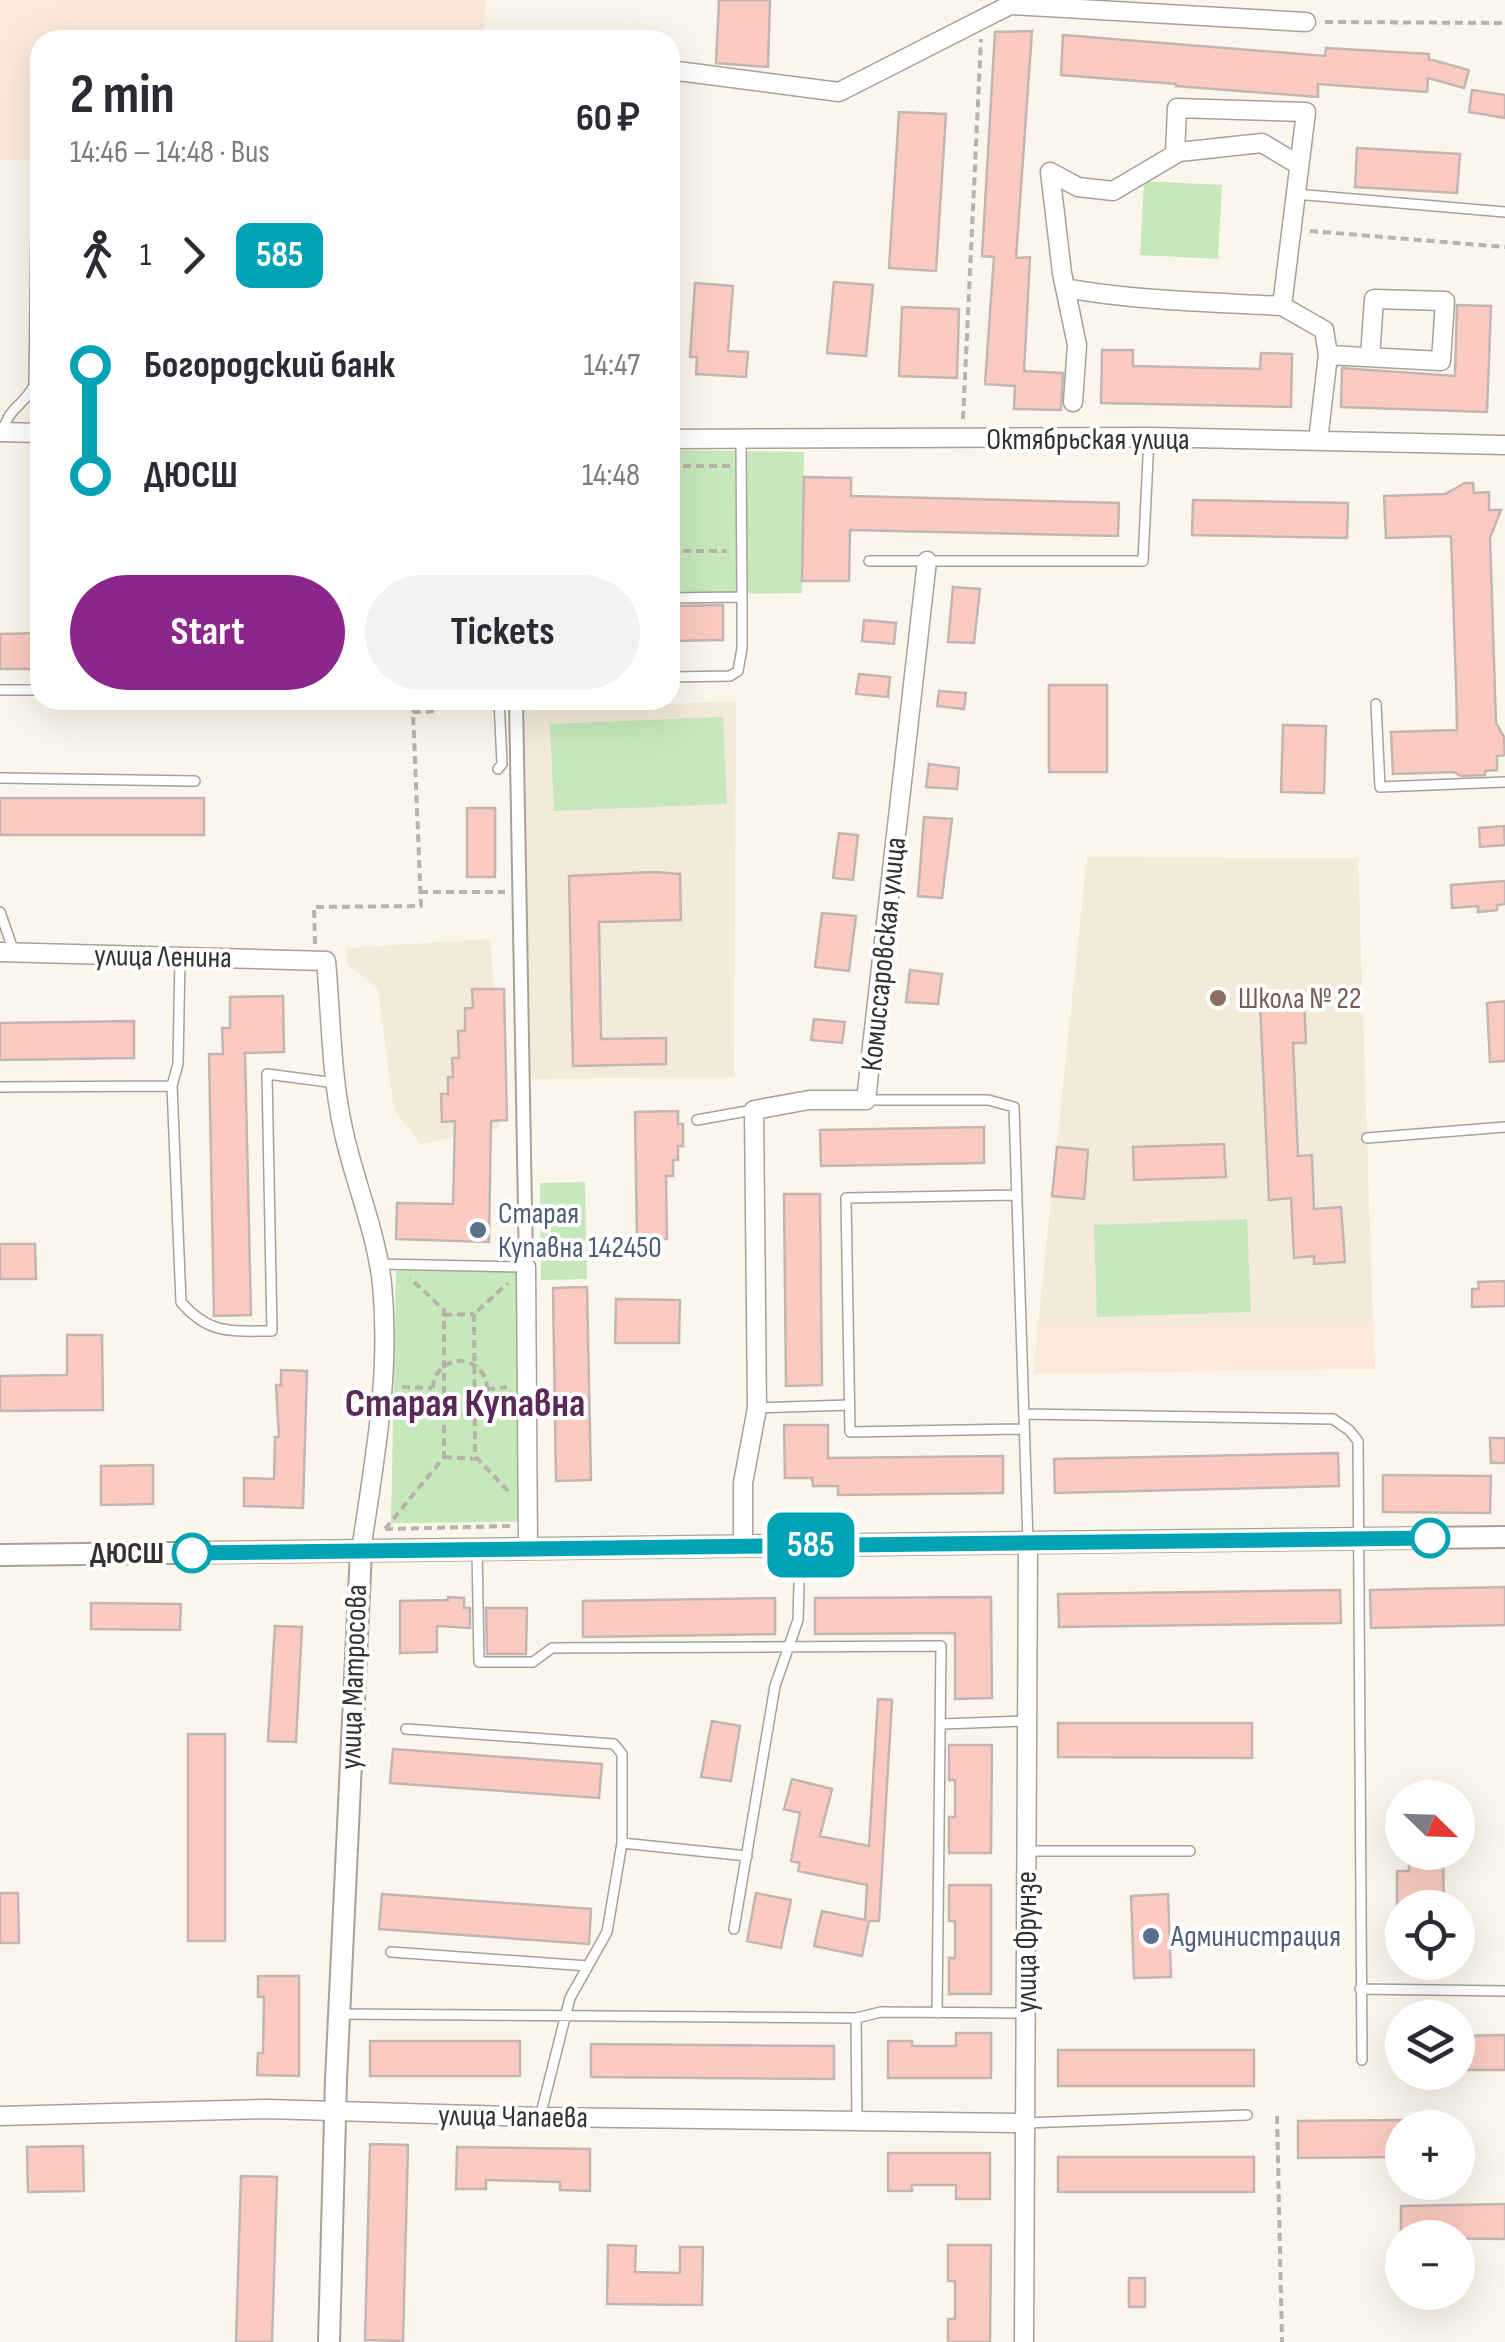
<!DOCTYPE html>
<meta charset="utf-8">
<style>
body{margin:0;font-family:"Sofia Sans Condensed",sans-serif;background:#f2f2f3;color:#2b2b33;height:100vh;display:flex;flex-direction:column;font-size:38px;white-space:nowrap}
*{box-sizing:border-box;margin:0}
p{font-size:32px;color:#7c7c81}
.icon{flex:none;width:55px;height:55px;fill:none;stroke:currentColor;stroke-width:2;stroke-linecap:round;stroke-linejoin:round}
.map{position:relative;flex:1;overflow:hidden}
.sheet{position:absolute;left:30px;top:30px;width:650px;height:680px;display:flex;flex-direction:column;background:#fff;border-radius:30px;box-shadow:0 10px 40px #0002}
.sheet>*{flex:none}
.badge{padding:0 20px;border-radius:15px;font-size:35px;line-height:65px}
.needle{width:65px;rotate:113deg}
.fabs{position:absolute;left:1385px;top:1780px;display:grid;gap:20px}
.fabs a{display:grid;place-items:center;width:90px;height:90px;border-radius:50%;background:#fff;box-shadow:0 10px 40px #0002;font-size:50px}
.map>.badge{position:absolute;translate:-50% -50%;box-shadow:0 0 0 5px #fff}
.legs{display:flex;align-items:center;gap:15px;height:110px;padding:0 40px;font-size:32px}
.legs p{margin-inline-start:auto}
.head{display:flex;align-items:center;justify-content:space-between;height:170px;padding:0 40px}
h1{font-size:55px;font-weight:700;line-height:75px}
.button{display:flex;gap:20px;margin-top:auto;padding:20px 40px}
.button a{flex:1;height:115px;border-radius:60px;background:#8d268b;color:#fff;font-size:40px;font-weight:700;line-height:115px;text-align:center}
.button a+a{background:#f2f2f3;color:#2b2b33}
ul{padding:0 40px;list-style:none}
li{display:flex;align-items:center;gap:35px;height:110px;font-size:38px}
li i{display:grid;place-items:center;width:15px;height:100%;margin:0 12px;background:currentColor}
li i::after{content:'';width:25px;height:25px;margin:-12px;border:8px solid;border-radius:50%;background:#fff}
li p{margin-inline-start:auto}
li:first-child i{background:linear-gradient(#0000 50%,currentColor 0)}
li:last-child i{background:linear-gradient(currentColor 50%,#0000 0)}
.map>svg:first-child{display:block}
.built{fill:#f3ead9}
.industrial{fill:#fde8da}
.green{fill:#c6e8bb}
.building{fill:#fbcbc1;stroke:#c2b5b3;stroke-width:2.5}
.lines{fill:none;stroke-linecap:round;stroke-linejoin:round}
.service-casing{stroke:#a7a298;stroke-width:12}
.pedestrian-casing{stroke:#a7a298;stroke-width:16}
.minor-casing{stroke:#a7a298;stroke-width:21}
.tertiary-casing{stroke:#a7a298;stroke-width:24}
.path{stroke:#b7b3aa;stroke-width:4;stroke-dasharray:8 5;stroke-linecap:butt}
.service{stroke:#fff;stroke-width:9}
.pedestrian{stroke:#fff;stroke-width:12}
.minor{stroke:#fff;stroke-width:18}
.tertiary{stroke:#fff;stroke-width:20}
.line-1-casing{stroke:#fff;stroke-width:22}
.line-1{stroke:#00a3b4;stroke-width:15}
.education-dot{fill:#8d6e63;stroke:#fff;stroke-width:4}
.service-dot{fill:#5c6f8a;stroke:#fff;stroke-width:4}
.stop-1-dot{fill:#fff;stroke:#00a3b4;stroke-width:5}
.labels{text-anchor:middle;stroke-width:8;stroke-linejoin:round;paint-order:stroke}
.street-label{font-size:30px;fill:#34322e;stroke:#fff}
.education-label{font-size:30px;fill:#785e54;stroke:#fff;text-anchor:start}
.service-label{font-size:30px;fill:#4e5e75;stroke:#fff;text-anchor:start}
.stop-label{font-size:30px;font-weight:bold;fill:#34322e;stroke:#fff;text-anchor:end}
.district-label{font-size:40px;font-weight:bold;fill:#5a2859;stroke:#fff}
</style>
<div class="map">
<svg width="1505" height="2342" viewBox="0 0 1505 2342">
<rect width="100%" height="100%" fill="#fbf6eb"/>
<path class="built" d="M736,701L734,1077L531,1079L520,711Z
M1087,857L1358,858L1373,1324H1038Z
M490,939L501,1061L499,1128L421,1144L394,1110L378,989L346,963L347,948Z"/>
<path class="industrial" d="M0,0H486L483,40H40V160H0Z
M1038,1324H1373L1375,1369L1034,1374Z"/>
<path class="green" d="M1144,181L1222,185L1218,259L1140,255Z
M670,450L804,452L802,593L670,595Z
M723,717L727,804L554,811L550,724Z
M585,1182L587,1279L541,1280L540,1183Z
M1247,1219L1251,1312L1097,1317L1094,1225Z
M396,1269L517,1272L519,1522L391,1523Z"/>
<path class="building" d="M719,0H770L768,67L716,63Z
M1032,31L1016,258L1030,257L1024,371L1063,373L1061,410L1014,409L1015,386L985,384L994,257L982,256L995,32Z
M1063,35L1325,56L1326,48L1429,54V59L1469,70L1464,88L1428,78L1427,92L1318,84V97L1176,86V84L1061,75Z
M1472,90L1505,95V118L1469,112Z
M899,112L946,114L936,271L889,268Z
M1357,148L1460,154L1457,193L1355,187Z
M834,282L873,285L866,356L827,353Z
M695,283L733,286L728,351L748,352L746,377L696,374L697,357H690Z
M1457,305L1491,306L1487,412L1341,407L1342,368L1455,376Z
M902,307L959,309L957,378L899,376Z
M1102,350H1133V366L1260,369L1261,353L1292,354L1291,407L1101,403Z
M804,477L851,478V496L1119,503L1118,536L850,530L849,581H802Z
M1465,483H1473L1474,493L1489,492V510H1501L1490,538L1496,723L1504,737L1505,755L1497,756V770L1485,771V775L1461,776L1454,772L1393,774L1391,732L1457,730L1456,683L1451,536L1386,538L1384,496L1445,494Z
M1193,500L1348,503L1347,538L1192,535Z
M953,587L980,589L974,643L948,642Z
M723,605V640L670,641V606Z
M864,620L896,623L894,644L862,641Z
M40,633V669H0V634Z
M859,674L890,677L888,697L856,694Z
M1049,685H1107V772H1049Z
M939,691L966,693L964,709L937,706Z
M1283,725L1326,726L1324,793L1281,792Z
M929,764L959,768L957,789L926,787Z
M0,798H204V835H0Z
M467,808H495V877H467Z
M924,817L952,819L942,898L918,896Z
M1504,826L1505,845L1480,847L1479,828Z
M839,833L858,835L853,880L833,878Z
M654,872L680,874L681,920L599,922L601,1039L666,1038V1064L573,1066L569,876Z
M1505,881V904L1497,905V910L1478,912V906L1452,908L1451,885Z
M822,913L856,916L849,971L815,967Z
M910,970L942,974L938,1004L906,1002Z
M472,989H504L507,1120L491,1121L489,1242L396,1239L397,1203L453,1204L455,1121L442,1122L441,1094H448V1077H453L452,1058H459L458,1031H465V1008H473Z
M283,996L284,1052L245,1053L251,1315L214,1316L209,1054H223L222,1028H230V997Z
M1304,999L1306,1043H1293L1298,1156L1312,1155L1314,1209L1341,1207L1345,1262L1314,1264V1256L1294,1258L1291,1198L1269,1200L1260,1002Z
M1505,1001V1061L1490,1062L1487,1003Z
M814,1019L845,1022L842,1043L811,1040Z
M134,1021V1058L0,1060V1023Z
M678,1111V1124H683V1146H678V1160H673V1176H666L667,1239H637L635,1112Z
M984,1127V1163L821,1166L820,1130Z
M1224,1144L1226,1177L1134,1180L1133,1147Z
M1057,1147L1088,1150L1084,1199L1052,1196Z
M784,1194H820L822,1385L786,1386Z
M0,1244H35L36,1279H0Z
M1505,1281V1306L1472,1307V1289H1479L1478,1282Z
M587,1287L591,1480L556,1481L553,1288Z
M616,1299L680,1300L679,1343H615Z
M67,1335H102L103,1410L0,1411V1376L67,1375Z
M281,1370L307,1371L303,1508L244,1506V1478L274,1479L275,1437H279L276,1385H281Z
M784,1425H828V1458L1003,1456V1493L838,1495V1486H813L812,1478H785Z
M1490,1438H1505V1463H1491Z
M1338,1453L1339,1486L1055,1493L1054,1459Z
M153,1465V1504L101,1505V1466Z
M1383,1475L1491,1476L1490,1513L1383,1512Z
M1505,1587V1625L1371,1628L1370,1590Z
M1340,1590L1341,1623L1059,1627L1058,1594Z
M448,1597L464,1598V1608H470V1628L437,1626V1652L400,1653V1601L448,1600Z
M991,1597L992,1698L955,1699V1633L815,1634V1598Z
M775,1598V1634L583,1637V1601Z
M91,1603L181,1604L180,1630L91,1629Z
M486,1608H527L526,1654H487Z
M275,1626L302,1627L296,1742L268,1741Z
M878,1699L892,1700L879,1921H869L862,1956L814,1946L822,1911L865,1920L867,1885L798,1871L800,1863L791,1861L800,1813L784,1809L792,1779L832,1789L820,1836L869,1846Z
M712,1721L740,1726L731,1781L701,1777Z
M1058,1723H1252V1758L1058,1757Z
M188,1734H225V1941H188Z
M949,1745H992L991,1853H949V1817H955V1780H949Z
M393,1749L602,1764L599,1798L390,1783Z
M1409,1857H1443L1444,1908H1397V1871H1409Z
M949,1885H991V1994H949V1958H955V1921H949Z
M0,1893H18L19,1943H0Z
M756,1893L791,1900L781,1948L747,1941Z
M382,1894L591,1909L589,1944L379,1929Z
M1168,1894L1171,1977L1134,1978L1131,1896Z
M258,1976H299V2076L257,2075L258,2053H263L264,1997H258Z
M956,2033H991V2078H888V2041H912V2046H956Z
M1505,2035V2070H1458V2036Z
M370,2041H520V2076H370Z
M591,2044L834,2046V2079L591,2077Z
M1058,2050H1254V2086H1058Z
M1402,2120V2157L1298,2158V2121Z
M370,2144L408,2145L403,2341L365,2340Z
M83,2146L84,2191L28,2192L27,2147Z
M457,2147L590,2149V2191L560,2190V2182L486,2180V2189H456Z
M888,2153H990V2199H956V2185H912V2191H888Z
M1058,2157H1254V2192H1058Z
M241,2176L277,2177L272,2342H236Z
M1505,2204V2239L1401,2238V2206Z
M608,2245L636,2246L635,2272L680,2273V2247H703L702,2305L607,2304Z
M948,2245H991L990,2342H948V2319H955V2281H948Z
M1129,2278H1145V2307H1129Z"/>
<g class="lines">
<defs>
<path id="service" d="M1295,194L1505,212
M4,432C5,410 26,404 34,385L36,231L40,222
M869,561H1143L1149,437
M670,598L742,597L741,440
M670,677L730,676L738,671L742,648V597
M0,690H40
M1376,704L1380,787L1505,782
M498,769L502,764L499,700
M0,778L195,781
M0,912L14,952
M180,957L178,1064L172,1086L181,1302C209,1335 231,1331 272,1331L267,1074L328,1082
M0,1087L172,1086
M866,1100H988L1014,1107L1028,1542
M697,1120L753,1110
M1367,1138L1505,1127
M1017,1195L846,1198L850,1432L1024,1429
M380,1264L526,1267
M757,1408L849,1405
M1024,1414L1333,1419L1349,1430L1358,1441L1362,2060
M477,1550L479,1662H533L552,1648L941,1646L937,2013
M942,1724L1027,1721
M406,1729L614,1744L622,1754V1843L607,1932L570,1998L540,2117
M622,1843L747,1856
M1027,1851H1190
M734,1929L775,1686L798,1620L800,1548
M391,1952L588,1966
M1360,1989L1505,1991
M339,2014L856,2018L881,2012L1026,2013
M856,2018L857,2121
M1025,2123L1247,2115"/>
<path id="pedestrian" d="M516,700L526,1267"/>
<path id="minor" d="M1010,5L1306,22
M670,70L839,92L1010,5V0
M1175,154L1177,108L1306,112L1282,306L1324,330L1328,355
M1050,172L1078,187L1113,191L1179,152L1262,143L1299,165
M1050,172L1062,273L1077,345L1073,402
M1065,288C1137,301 1209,302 1282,306
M0,432L40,433
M670,439L1149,437L1505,445
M1318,441L1328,355L1441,361L1445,301L1374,299L1370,357
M0,952L326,961C331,1016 331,1074 343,1129C354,1181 376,1230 382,1284C391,1376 374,1461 361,1551
M526,1267L528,1548
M743,1546V1483L757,1408L754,1110L809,1100H866L927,561
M0,2116L266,2109L540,2117L1025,2123
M1024,2342L1028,1542"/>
<path id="tertiary" d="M0,1555L1505,1537
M329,2342L336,2080L361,1551"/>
</defs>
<use href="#service" class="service-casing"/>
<use href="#pedestrian" class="pedestrian-casing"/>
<use href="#minor" class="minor-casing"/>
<use href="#tertiary" class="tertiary-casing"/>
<path class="path" d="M1325,22L1505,23
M1310,231L1505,247
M963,419L981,39
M670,466H730
M670,551H727
M420,892H505
M315,944L314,907L421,906L413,712L438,711L440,700
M444,1315L474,1314
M433 1388a27 27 0 1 1 54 0a27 27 0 1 1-54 0Z
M402,1387L432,1388
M487,1389L507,1387
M444,1457L477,1459
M508,1491L475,1456L474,1314L508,1283
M385,1529L444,1457V1310L410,1278
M385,1529L511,1526
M1277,2116L1282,2342"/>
<use href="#service" class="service"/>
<use href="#pedestrian" class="pedestrian"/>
<use href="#minor" class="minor"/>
<use href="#tertiary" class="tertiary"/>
</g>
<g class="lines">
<defs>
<path id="line-1" d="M192,1553L1430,1538"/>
</defs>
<use href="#line-1" class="line-1-casing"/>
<use href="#line-1" class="line-1"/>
</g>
<circle class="education-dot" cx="1218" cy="998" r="10"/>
<g class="service-dot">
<circle cx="478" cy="1230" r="10"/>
<circle cx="1151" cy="1936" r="10"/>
</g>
<g class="stop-1-dot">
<circle cx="1430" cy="1538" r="18"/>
<circle cx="192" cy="1553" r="18"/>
</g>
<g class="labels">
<g class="street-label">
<text x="1088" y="449">Октябрьская улица</text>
<text transform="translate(883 954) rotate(-84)" y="10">Комиссаровская улица</text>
<text transform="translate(163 956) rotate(1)" y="10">улица Ленина</text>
<text transform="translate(353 1677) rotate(-88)" y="10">улица Матросова</text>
<text transform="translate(1026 1942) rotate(-90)" y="10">улица Фрунзе</text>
<text transform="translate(513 2116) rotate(1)" y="10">улица Чапаева</text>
</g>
<g class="education-label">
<text x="1238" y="1008">Школа № 22</text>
</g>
<g class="service-label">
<text x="498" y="1223">Старая<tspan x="498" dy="34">Купавна 142450</tspan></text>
<text x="1171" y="1946">Администрация</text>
</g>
<g class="stop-label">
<text x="164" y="1563">ДЮСШ</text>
</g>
<g class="district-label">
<text x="465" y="1416">Старая Купавна</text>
</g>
</g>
</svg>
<div class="fabs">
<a><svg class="needle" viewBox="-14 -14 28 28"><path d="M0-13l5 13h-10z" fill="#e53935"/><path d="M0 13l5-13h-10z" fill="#7c7c81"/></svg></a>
<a><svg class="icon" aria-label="locate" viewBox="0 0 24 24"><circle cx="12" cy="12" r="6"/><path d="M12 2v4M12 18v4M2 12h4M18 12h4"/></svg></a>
<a><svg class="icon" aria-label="layers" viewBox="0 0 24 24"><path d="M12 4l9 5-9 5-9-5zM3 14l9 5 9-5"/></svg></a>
<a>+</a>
<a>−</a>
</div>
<b class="badge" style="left:811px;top:1545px;background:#00a3b4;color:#fff">585</b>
<section class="sheet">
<div class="head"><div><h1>2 min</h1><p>14:46 – 14:48 · Bus</p></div><b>60 ₽</b></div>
<div class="legs"><svg class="icon" aria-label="walk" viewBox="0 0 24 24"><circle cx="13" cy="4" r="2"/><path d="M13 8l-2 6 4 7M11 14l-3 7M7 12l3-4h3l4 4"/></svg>1<svg class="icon" aria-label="forward" viewBox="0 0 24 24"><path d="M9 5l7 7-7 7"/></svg><b class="badge" style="background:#00a3b4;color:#fff">585</b></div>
<ul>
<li><i style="color:#00a3b4"></i><b>Богородский банк</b><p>14:47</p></li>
<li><i style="color:#00a3b4"></i><b>ДЮСШ</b><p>14:48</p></li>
</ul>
<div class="button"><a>Start</a><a>Tickets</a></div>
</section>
</div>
